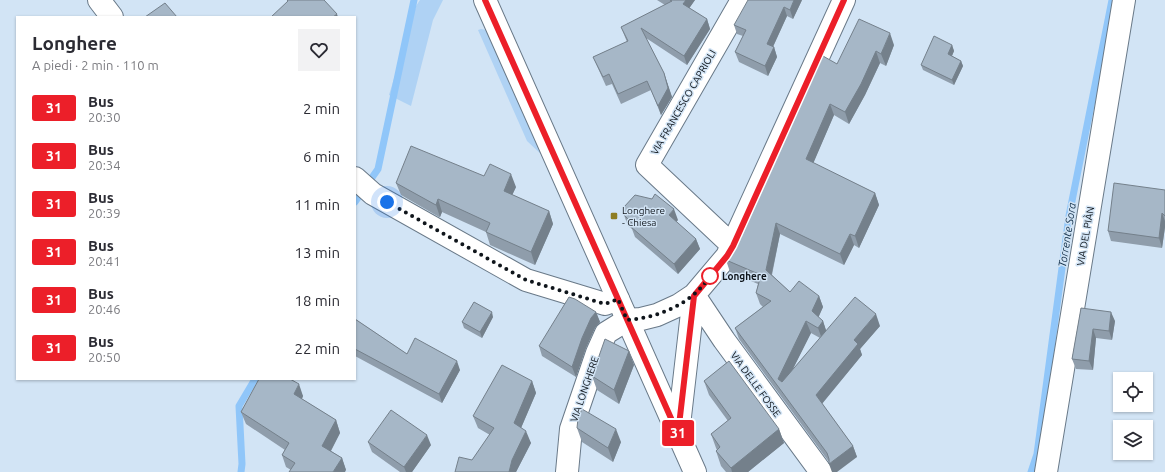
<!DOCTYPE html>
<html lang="it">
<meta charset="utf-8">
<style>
body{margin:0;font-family:Ubuntu,sans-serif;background:#f2f2f3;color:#2b2b33;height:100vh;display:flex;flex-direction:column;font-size:15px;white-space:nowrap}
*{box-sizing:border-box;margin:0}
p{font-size:13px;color:#7c7c81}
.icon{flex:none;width:22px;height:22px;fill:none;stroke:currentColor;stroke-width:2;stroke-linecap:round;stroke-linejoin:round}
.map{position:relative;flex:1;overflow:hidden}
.drawer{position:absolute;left:16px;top:16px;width:340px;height:364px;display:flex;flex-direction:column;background:#fff;border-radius:0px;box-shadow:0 1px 3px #0004}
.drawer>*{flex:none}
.badge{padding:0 8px;border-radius:3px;font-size:14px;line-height:26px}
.buttons{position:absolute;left:1113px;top:372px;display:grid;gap:8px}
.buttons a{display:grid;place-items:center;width:40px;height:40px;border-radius:0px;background:#fff;box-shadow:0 1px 3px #0004;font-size:20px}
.you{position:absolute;width:20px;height:20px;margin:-10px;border:3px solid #fff;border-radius:50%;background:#1a73e8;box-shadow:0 0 0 6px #1a73e833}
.map>.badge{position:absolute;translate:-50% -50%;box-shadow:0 0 0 2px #fff}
.round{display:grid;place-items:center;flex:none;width:42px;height:42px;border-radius:0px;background:#f2f2f3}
.head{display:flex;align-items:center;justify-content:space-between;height:68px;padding:0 16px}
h1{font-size:19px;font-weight:700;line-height:30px}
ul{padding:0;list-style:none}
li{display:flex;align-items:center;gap:12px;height:48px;padding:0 16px}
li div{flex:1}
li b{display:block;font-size:15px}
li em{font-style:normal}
li .badge{min-width:44px;font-weight:700;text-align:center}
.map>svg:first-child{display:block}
.green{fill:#afd2f4}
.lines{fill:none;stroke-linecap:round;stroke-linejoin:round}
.stream{stroke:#90c6f9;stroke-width:7}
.minor-casing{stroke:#697988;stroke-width:24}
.secondary-casing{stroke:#697988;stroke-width:24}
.minor{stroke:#fff;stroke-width:22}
.secondary{stroke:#fff;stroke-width:22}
.wall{fill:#8f9dab;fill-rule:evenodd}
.shaded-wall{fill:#74808b}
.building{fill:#a6b7c7;stroke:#74808b}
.line-casing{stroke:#fff;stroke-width:9}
.line{stroke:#ec1f29;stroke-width:6}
.walk{stroke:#0f151b;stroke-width:4;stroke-dasharray:0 7.2}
.poi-dot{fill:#8e7d23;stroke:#d2e4f5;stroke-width:1.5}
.stop-dot{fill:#fff;stroke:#ec1f29;stroke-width:2}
.labels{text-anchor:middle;stroke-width:3;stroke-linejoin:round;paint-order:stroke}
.street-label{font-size:10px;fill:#0f151b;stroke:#d2e4f5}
.poi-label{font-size:10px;fill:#0f151b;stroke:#d2e4f5;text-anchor:start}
.stop-label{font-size:10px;font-weight:bold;fill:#0f151b;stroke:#d2e4f5;text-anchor:start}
.water-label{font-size:11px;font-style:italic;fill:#112e48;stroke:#d2e4f5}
</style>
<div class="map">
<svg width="1165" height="472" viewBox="0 0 1165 472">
<rect width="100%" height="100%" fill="#d2e4f5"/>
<path class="green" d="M420,0H443L433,20L411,106L389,95L416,6Z
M481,29L487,30L543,156L527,141L478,30Z"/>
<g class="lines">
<path class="stream" d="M355,202L378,169L414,0
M241,472L242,464L239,406L255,379
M1031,472L1037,454L1069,216L1112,0"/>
<defs>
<path id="minor" d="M99,0L112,17
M355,178L373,194L526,280L605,304L618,299
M733,246L647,165L742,0
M694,295L724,340L821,472
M678,434L694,295
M567,472L571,429L597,353L606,333L627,320L641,319L657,315L679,305L694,295L727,256L844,0
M1046,472L1124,0"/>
<path id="secondary" d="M485,0L695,472"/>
</defs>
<use href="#minor" class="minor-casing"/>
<use href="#secondary" class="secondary-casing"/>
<use href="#minor" class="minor"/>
<use href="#secondary" class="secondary"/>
</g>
<path class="wall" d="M657,0H695L689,8L707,19L710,29L687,65L646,38L664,73L672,97L661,115L651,90L621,104L612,84L606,86L597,66L593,57L627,42L621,27L665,5Z
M802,0L793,19L787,16L773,47H774L777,57L768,76L739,62L735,52L743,36L737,34L734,25Z
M894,45L886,66L880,63L865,95L849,124L834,115L813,163L875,193L879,205L859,248L854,245L844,265L780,234L772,275L790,292L819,296L823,307L818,317L823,321L826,331L880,326L860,349L862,355L822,404L853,446L857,457L829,462L739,339L735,328L763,307L760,304L756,293L758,284L730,272L726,260L732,252L837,64ZM811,333L820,338L791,372Z
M952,45L954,51L952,56L961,61L963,66L954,85L923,70L921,65Z
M484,176L516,187L512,195L549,211L553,224L535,265L490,245L486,232L442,212L440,217H439L401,195L396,183Z
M1165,190V227L1162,248L1111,241L1108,231Z
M624,215L678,220L676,222L696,239L700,249L678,274L635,237L632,229L628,226Z
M1081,308L1115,321L1112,340L1096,338L1093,370L1076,369L1072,359Z
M596,312L600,322L595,328L586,348L576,377L542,356L539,346Z
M493,317L482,338L464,328L462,322Z
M355,319L407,354L460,370L442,403L355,356Z
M629,351L634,365L619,404L597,390L592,376Z
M259,379H294L293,381L303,396L302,399L336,420L340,433L331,451L342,458L346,470H291L286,467L282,455L285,450L246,424L241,412Z
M532,381L536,393L521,428L531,443L516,472H455L472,460L490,435L478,428L473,416Z
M704,381L779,429L784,443L748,472H726L721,466L716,451L717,450L716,448L711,434L728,421L709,395Z
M577,428L621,442L613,462L582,442Z
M368,442L431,445L412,472H400L372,452Z"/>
<path class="shaded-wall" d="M686,0H695L686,13L683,4Z
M794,0H802L793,19L790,10Z
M784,7L787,16L770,53L767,44Z
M337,14L338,17H333Z
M707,19L710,29L687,65L684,56Z
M890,33L894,45L886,66L881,54Z
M952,45L954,51L950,60L948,54Z
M774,47L777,57L768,76L765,66Z
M876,51L880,63L865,95L849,124L845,112Z
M961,61L963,66L954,85L952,80Z
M664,73L672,97L661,115L658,106Z
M830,104L834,115L810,171L806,159Z
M511,174L516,187L508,204L504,191Z
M875,193L879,205L859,248L855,236Z
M438,199L442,212L440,217L436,205Z
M674,209L678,220L672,226L669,215Z
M549,211L553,224L535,265L531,252Z
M1162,213L1165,221V227L1162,248L1159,238Z
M776,223L780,234L770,282L766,270Z
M850,234L854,245L844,265L840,254Z
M696,239L700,249L678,274L674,264Z
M819,296L823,307L816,323L812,311Z
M492,312L493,317L482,338L480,332Z
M596,312L600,322L595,328L586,348L576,377L572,367L582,338L591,318Z
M1111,312L1115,321L1112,340L1109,331Z
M876,314L880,326L860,349L862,355L820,406L816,395L854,340Z
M806,321L811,333L782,391L778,379Z
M823,321L827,333L822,339L818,328Z
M1093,329L1096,338L1093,370L1089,361Z
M629,351L634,365L619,404L614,390Z
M457,361L460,370L442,403L439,394Z
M532,381L536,393L518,435L514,423Z
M299,384L303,396L298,407L294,394Z
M336,420L340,433L327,458L322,446Z
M616,429L621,442L613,462L608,448Z
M779,429L784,443L748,472H732L731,468Z
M526,431L531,443L516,472H509L512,460Z
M427,435L431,445L412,472H406L404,467Z
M853,446L857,457L837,472H832L829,464Z
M342,458L346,470L345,472H333Z"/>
<path class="building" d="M287,0H324L337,14L333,17H271L288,1Z
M670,0H686L683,4L707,19L684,56L641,28L664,73L668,88L658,106L647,81L618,94L609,74L603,77L593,57L628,41L621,27L672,1Z
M748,0H794L790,10L784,7L767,44L774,47L765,66L735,52L746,30L734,25Z
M165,3L177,17H145Z
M859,19L890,33L881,54L876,51L861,84L845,112L830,104L806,159L875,193L855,236L850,234L840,254L776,223L766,270L790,292L799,281L819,296L812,311L823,321L818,328L806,321L778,379L782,382L855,297L876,314L854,340L858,344L816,395L853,446L829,464V459L827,453L735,328L771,301L756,293L761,275L726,260L732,252L741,238V235L823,56L837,64Z
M934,36L952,45L948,54L961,61L952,80L921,65Z
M411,146L484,176L490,164L511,174L504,191L549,211L531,252L486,232L490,223L438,199L436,205L434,204L396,183Z
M1114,183L1165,190V216L1162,213L1159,238L1108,231Z
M655,194L674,209L669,215L696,239L674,264L631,227L633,224L624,215V207L635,195L652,199Z
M569,297L575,299L596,312L591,318L582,338L572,367L539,346Z
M474,302L492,312L480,332L462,322Z
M1081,308L1111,312L1109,331L1093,329L1089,361L1072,359Z
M355,319L407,354L415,338L457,361L439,394L355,349Z
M605,339L629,351L614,390L592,376Z
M729,361L779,429L731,468L716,451L720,447L711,434L731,418L704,381Z
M502,365L532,381L514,423L526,431L512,460L509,472H455L459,457L472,460L494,428L473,416Z
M259,379H290L299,384L294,394L336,420L322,446L342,458L333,472H289L295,463L282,455L289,443L241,412Z
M582,409L616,429L608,448L577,428L578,418Z
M391,410L427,435L404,467L368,442Z"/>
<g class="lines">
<defs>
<path id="line" d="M485,0L678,434L694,296L727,256L733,246L844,0"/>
</defs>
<use href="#line" class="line-casing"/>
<use href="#line" class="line"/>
<path class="walk" d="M387,202L526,280L605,304L618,299L627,320C659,318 693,303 710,276"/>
</g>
<rect class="poi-dot" x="610" y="212" width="8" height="8" rx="2"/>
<circle class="stop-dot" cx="710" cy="276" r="8"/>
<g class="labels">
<g class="street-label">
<text transform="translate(683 102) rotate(-60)" y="4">VIA FRANCESCO CAPRIOLI</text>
<text transform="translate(1085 236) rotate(-80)" y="4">VIA DEL PIÀN</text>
<text transform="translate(756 384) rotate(54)" y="4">VIA DELLE FOSSE</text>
<text transform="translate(584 389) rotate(-71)" y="4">VIA LONGHERE</text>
</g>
<g class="poi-label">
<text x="622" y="214">Longhere<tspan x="622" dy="12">- Chiesa</tspan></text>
</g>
<g class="stop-label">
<text x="722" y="280">Longhere</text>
</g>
<g class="water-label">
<text transform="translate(1067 235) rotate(-81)" y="4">Torrente Sora</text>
</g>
</g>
</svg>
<div class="buttons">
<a><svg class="icon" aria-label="locate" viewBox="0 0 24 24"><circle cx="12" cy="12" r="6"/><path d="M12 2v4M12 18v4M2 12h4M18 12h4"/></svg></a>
<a><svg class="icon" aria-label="layers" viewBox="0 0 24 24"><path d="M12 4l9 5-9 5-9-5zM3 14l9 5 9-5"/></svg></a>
</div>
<div class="you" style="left:387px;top:202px"></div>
<b class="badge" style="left:678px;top:433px;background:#ec1f29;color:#fff">31</b>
<section class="drawer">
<div class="head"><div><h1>Longhere</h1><p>A piedi · 2 min · 110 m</p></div><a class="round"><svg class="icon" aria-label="heart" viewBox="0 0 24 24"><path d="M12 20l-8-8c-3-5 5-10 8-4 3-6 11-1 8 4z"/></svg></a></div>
<ul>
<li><span class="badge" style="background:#ec1f29;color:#fff">31</span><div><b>Bus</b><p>20:30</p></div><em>2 min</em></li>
<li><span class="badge" style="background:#ec1f29;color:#fff">31</span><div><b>Bus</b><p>20:34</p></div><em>6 min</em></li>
<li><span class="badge" style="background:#ec1f29;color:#fff">31</span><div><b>Bus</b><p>20:39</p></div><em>11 min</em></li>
<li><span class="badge" style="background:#ec1f29;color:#fff">31</span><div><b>Bus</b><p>20:41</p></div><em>13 min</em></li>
<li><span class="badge" style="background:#ec1f29;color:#fff">31</span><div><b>Bus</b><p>20:46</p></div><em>18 min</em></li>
<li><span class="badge" style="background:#ec1f29;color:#fff">31</span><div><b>Bus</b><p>20:50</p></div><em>22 min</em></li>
</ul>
</section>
</div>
